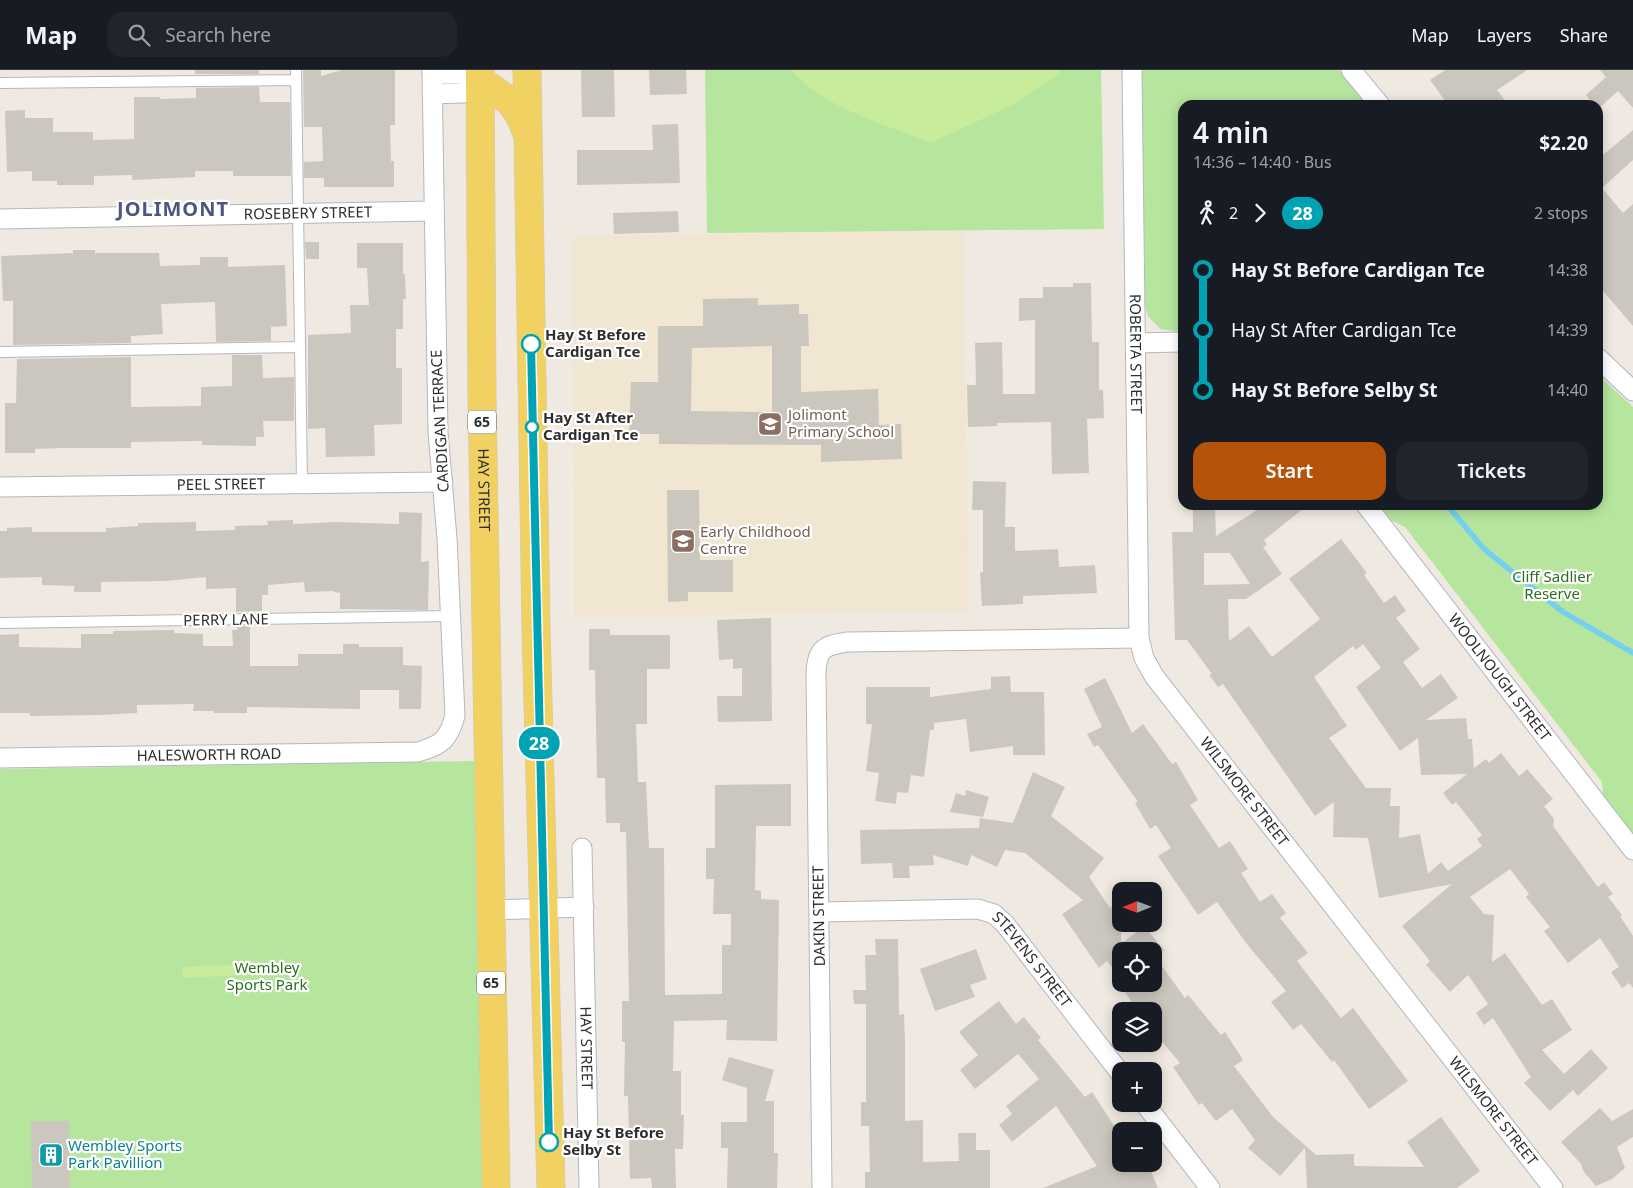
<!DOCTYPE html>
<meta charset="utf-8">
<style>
body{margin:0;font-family:"Noto Sans",sans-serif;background:#20242c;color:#f1f3f6;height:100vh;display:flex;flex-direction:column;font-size:19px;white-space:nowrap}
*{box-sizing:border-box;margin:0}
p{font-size:16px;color:#9ea1a6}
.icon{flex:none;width:28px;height:28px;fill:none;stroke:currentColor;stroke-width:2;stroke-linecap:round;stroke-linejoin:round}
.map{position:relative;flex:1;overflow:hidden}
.panel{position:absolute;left:1178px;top:30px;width:425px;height:410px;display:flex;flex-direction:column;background:#171b24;border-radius:15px;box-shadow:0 2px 12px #0003}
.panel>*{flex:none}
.badge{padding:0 10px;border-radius:16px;font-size:18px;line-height:32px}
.needle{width:32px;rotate:269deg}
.fabs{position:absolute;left:1112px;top:812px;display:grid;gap:10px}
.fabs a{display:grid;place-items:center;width:50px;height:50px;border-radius:10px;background:#171b24;box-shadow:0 2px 12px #0003;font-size:25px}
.map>.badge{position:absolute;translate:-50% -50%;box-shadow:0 0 0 2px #fff}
.legs{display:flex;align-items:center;gap:8px;height:55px;padding:0 15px;font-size:16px}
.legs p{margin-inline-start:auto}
.overview{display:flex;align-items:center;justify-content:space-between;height:85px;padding:0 15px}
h1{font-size:28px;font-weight:600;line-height:38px}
.button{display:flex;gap:10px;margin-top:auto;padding:10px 15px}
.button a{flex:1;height:58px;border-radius:15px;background:#b45309;color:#fff;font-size:20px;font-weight:600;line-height:58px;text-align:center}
.button a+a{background:#20242c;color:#f1f3f6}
ul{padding:0 15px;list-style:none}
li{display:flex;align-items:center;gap:18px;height:60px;font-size:19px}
li i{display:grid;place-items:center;width:8px;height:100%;margin:0 6px;background:currentColor}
li i::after{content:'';width:12px;height:12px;margin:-6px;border:4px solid;border-radius:50%;background:#171b24}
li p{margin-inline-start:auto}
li:first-child i{background:linear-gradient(#0000 50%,currentColor 0)}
li:last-child i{background:linear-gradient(currentColor 50%,#0000 0)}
header{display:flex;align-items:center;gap:30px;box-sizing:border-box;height:70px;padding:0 25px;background:#171b24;border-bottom:1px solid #363941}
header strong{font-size:24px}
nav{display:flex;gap:28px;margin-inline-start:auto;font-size:18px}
.search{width:350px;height:45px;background:#20242c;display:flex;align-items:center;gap:12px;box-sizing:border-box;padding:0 18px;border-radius:15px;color:#9ea1a6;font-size:19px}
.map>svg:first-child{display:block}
.education{fill:#f0e6d1}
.green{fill:#b6e59e}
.pitch{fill:#c9ec9a}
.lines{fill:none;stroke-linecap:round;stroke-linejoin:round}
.stream{stroke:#75cff0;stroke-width:5.5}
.building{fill:#cbc7bf;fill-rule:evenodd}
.service-casing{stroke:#b4b7c1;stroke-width:12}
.minor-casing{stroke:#b4b7c1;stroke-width:21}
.primary-casing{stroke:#c9c9c9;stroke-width:29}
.service{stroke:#fff;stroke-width:10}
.minor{stroke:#fff;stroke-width:19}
.primary{stroke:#f2d163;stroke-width:28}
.line-1-casing{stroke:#fff;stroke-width:11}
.line-1{stroke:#00a3b4;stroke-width:8}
.stop-1-dot{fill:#fff;stroke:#00a3b4;stroke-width:2.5}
.labels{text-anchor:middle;stroke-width:4.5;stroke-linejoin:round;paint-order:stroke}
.shield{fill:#fff;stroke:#6d6d6d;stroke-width:1}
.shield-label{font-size:14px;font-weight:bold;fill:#2e2e2e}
.street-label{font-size:15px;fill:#2e2e2e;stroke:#fff}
.stop-label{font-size:15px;font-weight:bold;fill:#2e2e2e;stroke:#fff;text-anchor:start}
.education-label{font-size:15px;fill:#785e54;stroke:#fff;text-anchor:start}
.park-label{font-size:15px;fill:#2c6e1b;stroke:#fff}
.culture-label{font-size:15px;fill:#0d838f;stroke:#fff;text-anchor:start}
.district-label{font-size:20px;font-weight:bold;letter-spacing:1px;fill:#4d5680;stroke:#fff}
</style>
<header>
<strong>Map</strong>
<div class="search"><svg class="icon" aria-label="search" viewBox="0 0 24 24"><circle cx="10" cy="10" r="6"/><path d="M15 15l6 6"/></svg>Search here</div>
<nav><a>Map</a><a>Layers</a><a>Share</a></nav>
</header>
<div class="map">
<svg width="1633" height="1118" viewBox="0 0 1633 1118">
<rect width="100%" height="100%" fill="#efe9e1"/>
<path class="education" d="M963,161L969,541L574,547L573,166Z"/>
<path class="green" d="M705,0H1101L1104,159L707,163Z
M1142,0H1339L1369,35H1182V262L1160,259L1148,246L1145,235Z
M1598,305L1633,337V767L1603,728L1602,712L1405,457L1386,448L1376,435H1598Z
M475,691L484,1118H0V699Z"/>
<path class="pitch" d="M791,0H1060V4L1012,35L931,73C885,54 825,39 791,0Z
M260,893L261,904L183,908L182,897Z"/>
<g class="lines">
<path class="stream" d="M1447,435L1484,479L1563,542L1633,583"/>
</g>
<path class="building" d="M195,0H259V4H195Z
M303,0H321V6L342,0H395V55H390L391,91H394V117H324V108H304V92L323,91L322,57H304Z
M581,0H614L615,47H582Z
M649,0H686L687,24L650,25Z
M1445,0H1527L1497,20L1509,35H1448L1430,10Z
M1600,0H1633V38L1618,21L1598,39V35H1594L1586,25L1606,7Z
M259,17L260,32H290L291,106H233V101H195V107L132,110V105L94,106V115H57V111H32V101L7,102L5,41L25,40V48H53V62H93V70L134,69V27H160V29L196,28V18Z
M678,54L680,113L577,115V80H653L652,55Z
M1633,60V90L1602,118L1623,143L1633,134V256L1598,215V89Z
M678,141L679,162L614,164L613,143Z
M305,172H319V189H306Z
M357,173H403V204H405L406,229H403V259H396V298H402V354L374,355L375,386L326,387L325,358L308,359V265L351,263L350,235H369L367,198H357Z
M73,180H95V183H159L160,196L200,195V187H228V197L285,195L287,256L271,257V271L216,272L215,232L161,234L163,264L131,266V273L13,275V231H3L1,186L73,183Z
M1073,213H1091L1092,272H1099V320H1103L1104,348L1087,349L1089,403L1052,404L1051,352L997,353V356L968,357L967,315H976L975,273L1002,272L1003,324H1035V250L1019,251V228H1043V217H1073Z
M758,228V235L799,234V244H808L809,276H801V322L878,319L879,355L901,354L902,389L821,392V375L659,374V364H629L631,312H658V256H703V229ZM772,276V342L691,341L692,278Z
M232,285H262L263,308L294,307V351H263L264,367H256V376L202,375V371L131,372V378H62L35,379V383H5V333H16L17,289L131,287V337L201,336V317L232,316Z
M973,411L1006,412L1005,457H1015V481L1058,479L1059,497L1095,495L1097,523L1023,526V534L982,536L980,503L983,502V440H972Z
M667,420H699L700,490H733V522H688V531L668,532Z
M1193,435H1215L1216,466L1265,435H1308L1264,470L1267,475L1263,477L1282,504L1246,529H1228L1229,571L1249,556L1272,587L1320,549L1289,509L1341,469L1367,503L1364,505L1384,533L1395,525L1406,541L1396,548L1420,579L1403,592L1422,618L1441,604L1458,628L1426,650L1466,648L1468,669H1472L1474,698L1486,689L1489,693L1501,683L1519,706L1527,699L1553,729L1544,736L1554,749L1553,756L1598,817L1604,812L1613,824L1608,827L1622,845L1620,846L1633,866V918L1629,913L1622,918L1611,902L1619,897L1600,868L1568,893L1544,861L1550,857L1526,827L1529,824L1510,799L1470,827L1484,844L1494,845L1492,892L1505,883L1542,935L1552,929L1572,960L1542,980L1564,1004L1591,979L1608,998L1578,1026L1573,1020L1550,1041L1524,1013L1531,1007L1493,948L1484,955L1476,943L1488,934L1468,905L1450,922L1426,895L1430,891L1402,856L1452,814L1379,828L1368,768L1333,767L1334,732L1315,746L1223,614L1218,617L1209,605L1212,604L1187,570H1175L1172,462H1193ZM1204,483H1230L1250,514L1204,515ZM1363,574L1381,598L1356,617L1400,681L1418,668L1421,705L1467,704L1443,723L1452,735L1456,732L1482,765L1477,769L1482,776L1448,801L1441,792L1428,804L1420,764L1399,768L1400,736H1390L1391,718H1366L1329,668L1347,656L1314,607L1353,576L1356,580Z
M399,442L422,443L421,492L429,491L428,540L340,539V523L334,522V521L305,522L304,512L268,515V525H262V541L236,542V518L206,519V507L166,511L101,512V522H74V516L42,515V507L0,508V461H7V458L32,457V462H106V458L138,456V453L196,452V461L235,460V456L268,455L267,451L293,450V454L335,452L399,454Z
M771,548L772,651L718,652L717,626H742V598L733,599V589L719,590L717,550Z
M237,556H250V596H298V584H343V574H359V577H403V595L422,596L421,639H399V620H360V639L247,637V643H214V641H193L194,634L137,635V643L100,645L30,646V643H0V565L19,564V577L81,578V564H113V561L174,560V563L203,564V576H233L232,560H237Z
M589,559H610V565H670V599H647V654H636L638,712H646L649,778H664L665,925L722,924V875H731V844H713L714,809H706V778H715V715L791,714V756H756L755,820L761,821V829L779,830L777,971L726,970L727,950L674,951L673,1001H681V1045H684L683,1079H675L676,1118H652L651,1108L630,1109L628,1026H624L625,972H622V931H629L626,762H620V753H606L605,708H597L595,600H589Z
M1010,606L1011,622H1044L1045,685H1013V676L970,682L966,649L934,653V660H930L924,707L911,705L908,723L897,722L896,734L875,731L879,703L866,701L872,654H866V617H930V627L991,619V607Z
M1105,608L1132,663L1143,654L1172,694L1176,692L1198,730L1190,735L1219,778L1230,771L1248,799L1241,803L1260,832L1272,824L1286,843L1280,848L1308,883L1297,891L1341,948L1353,938L1408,1011L1369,1039L1334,990L1332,992L1301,954L1293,960L1271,932L1286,921L1246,873L1217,832L1198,845L1158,786L1171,778L1156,755L1150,759L1135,733L1138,732L1098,675L1094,677L1087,664L1102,657L1084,619Z
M1033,702L1065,717L1051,746L1104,788L1089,807L1110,838L1121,830V874L1144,856L1165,881H1121V909L1107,891L1099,898L1062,844L1083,830L1025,783L1005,780L997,797L971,785L968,796L933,785L934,795L909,796L910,808H893L892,793L861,794L860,760L979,758L980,748L1013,753Z
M966,720L989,727L983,747L950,742L956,723L965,726Z
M875,869H898L899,945L904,944L905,972V1051L923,1050V1092L959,1091L958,1063H976V1080H990V1118H865V1102H870L869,1056H861V1032H866V934H854L853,920H866L865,885H876Z
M976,879L987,909L970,915L975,927L935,941L920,899Z
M1154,885L1185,928L1188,925L1221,965L1225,962L1243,990L1234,996L1273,1047L1316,1085L1354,1084V1096L1424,1097L1407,1072L1441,1047L1480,1101L1457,1118H1307L1305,1078L1280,1106L1248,1078L1255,1070L1232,1039L1216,1051L1202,1033L1199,1035L1173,997L1180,993L1154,962V941H1138L1119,914H1154Z
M999,931L1016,954L1024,947L1041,968L1038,970L1085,1027L1092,1022L1121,1066V1094H1148L1158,1118H1043L1097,1096L1056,1036L1012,1072L999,1055L1012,1044L1006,1036L1039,1009L1018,984L975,1019L960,1000L978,985L959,962Z
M729,987L774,1000L765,1031H774V1083H778L777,1118H727L728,1078H721V1052H747V1018L722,1010Z
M1600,1038L1612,1051L1633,1039V1067L1617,1077L1625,1098L1612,1109L1596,1116L1584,1102L1581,1094L1561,1072Z
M31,1051H69L70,1118H32Z"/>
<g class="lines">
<defs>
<path id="service" d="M296,0L302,413
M0,13L296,10
M0,282L300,277
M0,553L452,546"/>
<g id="minor">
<path id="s1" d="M1132,0L1139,568L1144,588L1154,606L1553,1118"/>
<path d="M1351,0L1380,35"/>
<path d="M432,4H462L480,11"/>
<path d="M432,24L463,23L480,11"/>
<path id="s2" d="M0,149L434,141"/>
<path d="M1136,273L1182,272"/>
<path d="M1598,288L1633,321"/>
<path id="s3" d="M0,417L443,412"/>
<path id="s4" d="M1366,435L1633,780"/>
<path id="s5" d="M0,688L418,682C442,675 448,670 455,646L447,468L438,362L432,0"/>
<path id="s6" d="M582,778L589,1118"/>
<path d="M490,840L584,837"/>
<path id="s7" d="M820,842L978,839L994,844L1005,854L1121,1004"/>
<path d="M1145,1034L1210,1118"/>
<path d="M822,1118L816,603C817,578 825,575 848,572L1139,568"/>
</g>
<g id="primary">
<path id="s8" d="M480,0L482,328L496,1118"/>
<path d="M527,0L536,558L551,1118"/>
<path d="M480,11C504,25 518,35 526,62"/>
</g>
</defs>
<use href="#service" class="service-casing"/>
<use href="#minor" class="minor-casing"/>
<use href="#primary" class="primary-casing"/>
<use href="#service" class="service"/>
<use href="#minor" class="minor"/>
<use href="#primary" class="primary"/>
</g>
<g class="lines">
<defs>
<path id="line-1" d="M531,274L549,1072"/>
</defs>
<use href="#line-1" class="line-1-casing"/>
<use href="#line-1" class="line-1"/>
</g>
<defs>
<symbol id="school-square" viewBox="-11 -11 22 22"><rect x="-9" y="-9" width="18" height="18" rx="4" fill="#8d6e63" stroke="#fff"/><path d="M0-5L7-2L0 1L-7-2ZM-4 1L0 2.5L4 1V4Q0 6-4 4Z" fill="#fff"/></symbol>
<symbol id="building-square" viewBox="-11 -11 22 22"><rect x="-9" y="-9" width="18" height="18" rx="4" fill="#0f9aa8" stroke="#fff"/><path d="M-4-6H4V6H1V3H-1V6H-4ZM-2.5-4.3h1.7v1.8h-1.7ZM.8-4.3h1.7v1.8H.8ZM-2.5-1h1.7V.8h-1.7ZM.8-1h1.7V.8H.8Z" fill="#fff"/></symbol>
</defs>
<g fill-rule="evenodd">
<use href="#school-square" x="756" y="340" width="28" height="28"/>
<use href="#school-square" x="669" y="457" width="28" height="28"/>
<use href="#building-square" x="37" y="1071" width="28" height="28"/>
</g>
<g class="stop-1-dot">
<circle cx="531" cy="274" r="9"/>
<circle cx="532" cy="357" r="6"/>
<circle cx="549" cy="1072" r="9"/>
</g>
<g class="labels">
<g class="shield">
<rect x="468" y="340.5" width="28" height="23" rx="4"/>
<rect x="477" y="901.5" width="28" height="23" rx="4"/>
</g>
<g class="shield-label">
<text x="482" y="357">65</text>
<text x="491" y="918">65</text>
</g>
<g class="street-label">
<text dy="5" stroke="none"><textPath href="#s2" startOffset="308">ROSEBERY STREET</textPath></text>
<text dy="5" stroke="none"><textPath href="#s1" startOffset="284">ROBERTA STREET</textPath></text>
<text transform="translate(440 351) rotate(-93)" y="5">CARDIGAN TERRACE</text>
<text dy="5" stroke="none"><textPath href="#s3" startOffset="221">PEEL STREET</textPath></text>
<text dy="5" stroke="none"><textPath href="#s8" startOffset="420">HAY STREET</textPath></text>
<text transform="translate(226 550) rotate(-1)" y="5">PERRY LANE</text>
<text dy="5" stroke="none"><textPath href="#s4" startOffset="218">WOOLNOUGH STREET</textPath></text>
<text dy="5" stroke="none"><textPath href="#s5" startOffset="209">HALESWORTH ROAD</textPath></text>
<text dy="5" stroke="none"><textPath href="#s1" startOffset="756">WILSMORE STREET</textPath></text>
<text transform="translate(819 846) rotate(-91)" y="5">DAKIN STREET</text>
<text dy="5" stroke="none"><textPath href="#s7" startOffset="234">STEVENS STREET</textPath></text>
<text dy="5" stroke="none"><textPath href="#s6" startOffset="200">HAY STREET</textPath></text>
<text dy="5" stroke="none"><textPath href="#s1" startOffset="1161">WILSMORE STREET</textPath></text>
</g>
<g class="stop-label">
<text x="545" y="270">Hay St Before<tspan x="545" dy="17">Cardigan Tce</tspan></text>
<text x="543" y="353">Hay St After<tspan x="543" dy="17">Cardigan Tce</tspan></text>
<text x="563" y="1068">Hay St Before<tspan x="563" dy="17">Selby St</tspan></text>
</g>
<g class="education-label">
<text x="788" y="350">Jolimont<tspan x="788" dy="17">Primary School</tspan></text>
<text x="700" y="467">Early Childhood<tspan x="700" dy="17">Centre</tspan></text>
</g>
<g class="park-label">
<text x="1552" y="512">Cliff Sadlier<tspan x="1552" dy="17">Reserve</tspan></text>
<text x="267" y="903">Wembley<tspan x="267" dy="17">Sports Park</tspan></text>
</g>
<g class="culture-label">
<text x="68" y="1081">Wembley Sports<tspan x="68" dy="17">Park Pavillion</tspan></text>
</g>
<g class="district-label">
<text x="173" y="146">JOLIMONT</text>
</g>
</g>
</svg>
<div class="fabs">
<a><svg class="needle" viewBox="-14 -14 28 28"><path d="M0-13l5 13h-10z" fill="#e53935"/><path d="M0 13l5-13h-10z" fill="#9ea1a6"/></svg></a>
<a><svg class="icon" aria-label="locate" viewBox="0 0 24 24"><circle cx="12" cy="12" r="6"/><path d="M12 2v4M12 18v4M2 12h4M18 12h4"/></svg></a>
<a><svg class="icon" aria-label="layers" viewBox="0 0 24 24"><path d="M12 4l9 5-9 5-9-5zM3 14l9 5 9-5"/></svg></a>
<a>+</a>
<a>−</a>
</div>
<b class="badge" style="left:539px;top:673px;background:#00a3b4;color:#fff">28</b>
<section class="panel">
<div class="overview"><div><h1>4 min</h1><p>14:36 – 14:40 · Bus</p></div><b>$2.20</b></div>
<div class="legs"><svg class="icon" aria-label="walk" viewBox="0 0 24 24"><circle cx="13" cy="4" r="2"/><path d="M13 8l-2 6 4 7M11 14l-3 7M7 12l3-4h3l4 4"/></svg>2<svg class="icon" aria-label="forward" viewBox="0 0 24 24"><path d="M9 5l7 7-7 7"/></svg><b class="badge" style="background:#00a3b4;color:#fff">28</b><p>2 stops</p></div>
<ul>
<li><i style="color:#00a3b4"></i><b>Hay St Before Cardigan Tce</b><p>14:38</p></li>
<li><i style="color:#00a3b4"></i><span>Hay St After Cardigan Tce</span><p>14:39</p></li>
<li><i style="color:#00a3b4"></i><b>Hay St Before Selby St</b><p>14:40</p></li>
</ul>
<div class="button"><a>Start</a><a>Tickets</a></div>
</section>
</div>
